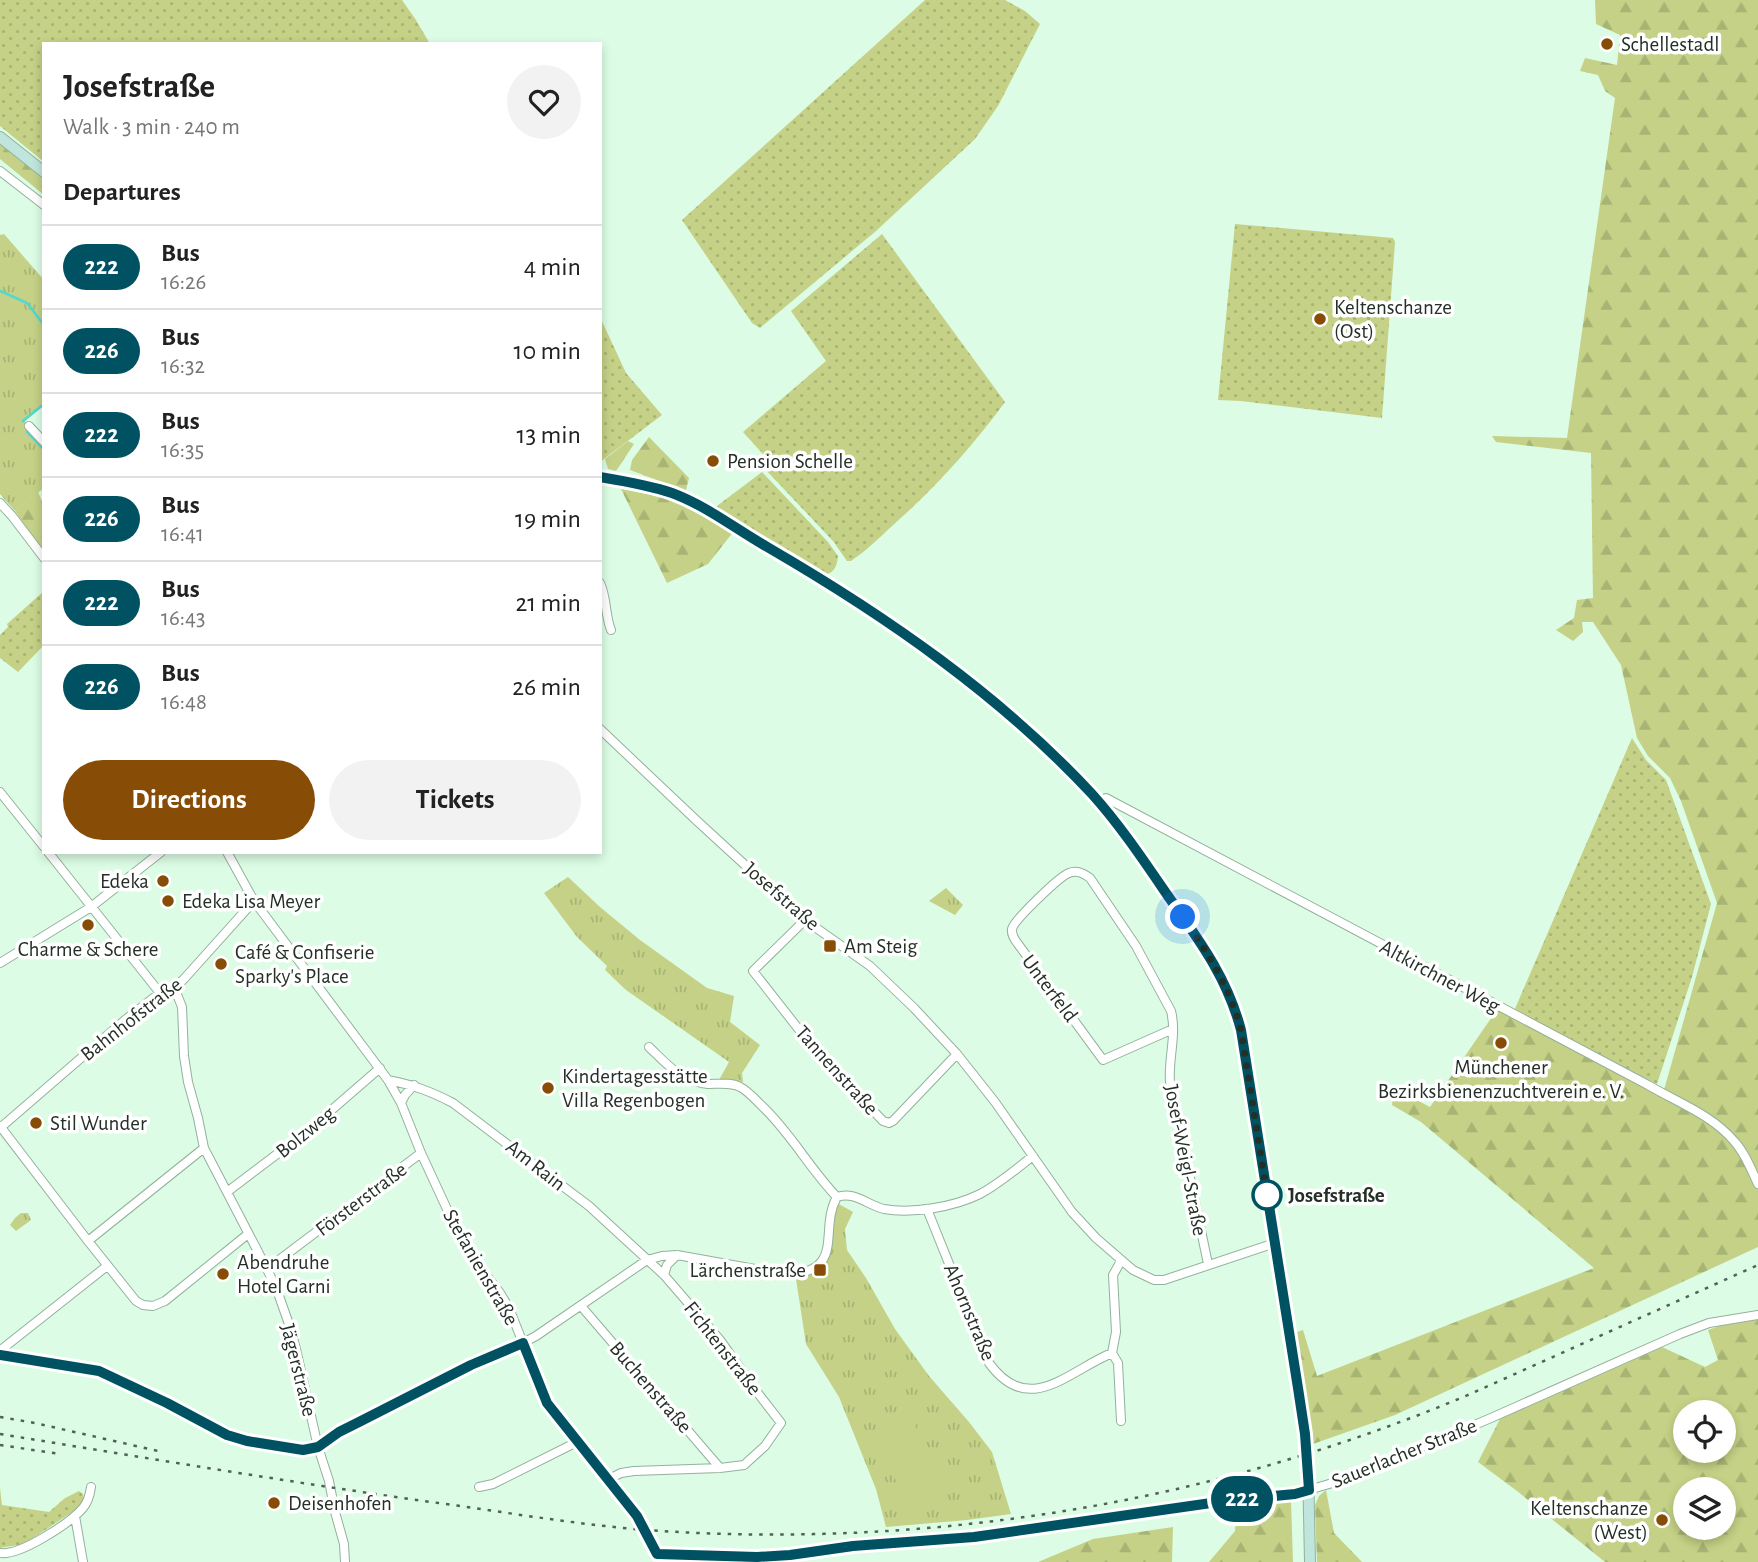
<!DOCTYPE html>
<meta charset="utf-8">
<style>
body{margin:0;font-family:"Alegreya Sans",sans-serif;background:#f2f2f2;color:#222;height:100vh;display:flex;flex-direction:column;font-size:26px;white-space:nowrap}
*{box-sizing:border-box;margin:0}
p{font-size:23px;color:#767676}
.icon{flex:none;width:38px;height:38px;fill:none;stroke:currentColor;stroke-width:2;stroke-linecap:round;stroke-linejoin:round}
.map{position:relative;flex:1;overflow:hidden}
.sheet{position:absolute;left:42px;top:42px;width:560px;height:812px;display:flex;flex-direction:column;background:#fff;border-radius:0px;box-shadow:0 4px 10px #0003}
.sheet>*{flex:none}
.badge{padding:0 14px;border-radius:23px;font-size:24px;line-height:46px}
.controls{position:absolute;left:1673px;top:1400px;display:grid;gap:14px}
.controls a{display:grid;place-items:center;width:63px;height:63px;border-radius:50%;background:#fff;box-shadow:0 4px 10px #0003;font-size:35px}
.you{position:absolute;width:35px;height:35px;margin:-18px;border:5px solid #fff;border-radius:50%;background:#1a73e8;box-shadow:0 0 0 10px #1a73e833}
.map>.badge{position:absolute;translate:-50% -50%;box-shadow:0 0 0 4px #fff}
h2{padding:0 21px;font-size:26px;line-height:63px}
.round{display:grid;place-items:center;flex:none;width:74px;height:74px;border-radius:37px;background:#f2f2f2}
.overview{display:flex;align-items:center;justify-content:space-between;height:119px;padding:0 21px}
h1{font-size:33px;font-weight:700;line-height:52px}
.primary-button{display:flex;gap:14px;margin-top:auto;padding:14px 21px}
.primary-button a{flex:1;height:80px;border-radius:42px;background:#874c06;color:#fff;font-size:28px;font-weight:700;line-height:80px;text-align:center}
.primary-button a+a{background:#f2f2f2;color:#222}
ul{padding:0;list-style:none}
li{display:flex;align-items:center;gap:21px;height:84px;padding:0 21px;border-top:2px solid #e0e0e0}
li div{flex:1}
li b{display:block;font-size:26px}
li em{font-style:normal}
li .badge{min-width:77px;font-weight:700;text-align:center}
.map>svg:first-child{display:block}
.grass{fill:url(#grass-dots)}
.forest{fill:url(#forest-firs);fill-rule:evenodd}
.park{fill:url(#park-tufts)}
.pitch{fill:#c4d186}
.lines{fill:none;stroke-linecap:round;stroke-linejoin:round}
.stream{stroke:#50d8d1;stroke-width:2.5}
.minor-casing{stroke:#93b19b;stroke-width:10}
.secondary-casing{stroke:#93b19b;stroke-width:12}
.minor{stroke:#fff;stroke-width:8}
.secondary{stroke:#c0e5dc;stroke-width:10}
.rail{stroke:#506155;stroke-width:2.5;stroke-dasharray:3.5 7;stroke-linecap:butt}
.secondary-bridge-casing{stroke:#93b19b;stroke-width:12;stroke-linecap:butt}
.secondary-bridge{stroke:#c0e5dc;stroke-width:10}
.line-casing{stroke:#fff;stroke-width:16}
.line{stroke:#005262;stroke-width:10}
.walk{stroke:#243027;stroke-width:7;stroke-dasharray:0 12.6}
.poi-dot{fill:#874c06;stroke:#fff;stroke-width:2.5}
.stop-dot{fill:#fff;stroke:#005262;stroke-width:3.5}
.labels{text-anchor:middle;stroke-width:7;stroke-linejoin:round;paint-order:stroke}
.poi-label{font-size:21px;fill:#243027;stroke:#fff;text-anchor:start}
.street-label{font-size:21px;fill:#243027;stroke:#fff}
.stop-label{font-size:21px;font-weight:bold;fill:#243027;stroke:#fff;text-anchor:start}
</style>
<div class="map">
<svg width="1758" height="1562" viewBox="0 0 1758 1562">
<defs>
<pattern id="grass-dots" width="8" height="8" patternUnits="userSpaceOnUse" patternTransform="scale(1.75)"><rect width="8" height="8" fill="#c4d186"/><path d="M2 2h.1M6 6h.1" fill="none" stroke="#a8b474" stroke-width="1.8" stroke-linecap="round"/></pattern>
<pattern id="forest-firs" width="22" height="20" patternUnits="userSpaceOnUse" patternTransform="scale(1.75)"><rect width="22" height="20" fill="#c4d186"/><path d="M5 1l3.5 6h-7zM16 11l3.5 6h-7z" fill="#a8b474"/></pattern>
<pattern id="park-tufts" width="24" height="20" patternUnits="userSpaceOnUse" patternTransform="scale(1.75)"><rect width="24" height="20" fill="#c4d186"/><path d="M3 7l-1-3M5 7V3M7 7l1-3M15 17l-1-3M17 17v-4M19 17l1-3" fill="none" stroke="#a8b474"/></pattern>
</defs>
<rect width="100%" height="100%" fill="#dcfce5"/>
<path class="grass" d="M0,0H402L416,20L430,44H44V162L0,126Z
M925,0H1005L1025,11L1040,24L998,106L975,139L876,231L760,328L752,323L682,220Z
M1235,224L1393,238L1395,242L1382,418L1241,401L1218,400Z
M882,234L1005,402C972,447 934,489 892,526C879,538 866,551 851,561H847L833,541L765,469L771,463L743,432L826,361L791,311Z
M600,317L626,373L662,415L600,462Z
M762,472L828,542L838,556C837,567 834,574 822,575L713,509Z
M44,591V645L18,672L0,658V635L8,627L7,624Z
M1632,738L1646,760L1666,780L1711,904L1692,977L1657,1084L1514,1011Z
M0,1488L2,1505L49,1512L65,1498L79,1491L83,1494L84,1499L80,1507L24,1544L0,1548Z"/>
<path class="forest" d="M1595,0H1758V1247L1395,1415L1313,1444L1297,1332L1303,1330L1317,1376L1594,1268L1421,1122L1392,1105L1394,1088L1430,1107L1498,1008L1662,1097L1717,903L1681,801L1670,778L1648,756L1637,738L1621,665L1593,622H1582L1583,632L1573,641L1556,630L1574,618L1577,600L1593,598L1591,453L1496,442L1492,436L1567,438L1615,98L1605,91L1598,75L1580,71L1585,58L1617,65L1620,35L1596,24Z
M0,144L44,179V195L0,159Z
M649,437L689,478L685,494C667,482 650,478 630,470L632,460Z
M628,441L634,444L616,471L608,469L605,459Z
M621,489L679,500L734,531L708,564L667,583Z
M38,492L44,506V553L15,511Z
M1758,1319V1562H1605L1517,1491L1478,1462L1500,1419L1662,1347L1705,1367L1718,1360L1708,1330L1731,1322ZM1685,1412H1724V1451H1685ZM1685,1489H1724V1528H1685Z
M1326,1490L1334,1533L1362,1562H1317L1315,1505L1319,1496Z
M1291,1501L1293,1562H1209L1235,1531L1236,1511L1244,1506Z
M1173,1527L1172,1562H1038L1093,1539Z"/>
<path class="park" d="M4,234L44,280V405L25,421L29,431L44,447V488L15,511L0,494V235Z
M568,877L600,907L640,940L707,988L734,996L730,1022L760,1045L742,1073L743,1082L719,1080L729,1062L626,990L605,970L607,966L577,937L544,893Z
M946,888L963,905L955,915L929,901Z
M837,1203L853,1212L845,1229L847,1250L866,1278L895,1329L929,1376L969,1422L992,1452L1011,1514L967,1520L886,1527L876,1489L839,1397L806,1344L796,1279C842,1262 827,1243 837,1203Z
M21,1213H28L31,1220L16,1231L10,1225L15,1218Z"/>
<path class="pitch" d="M909,1414L945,1486L908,1505L872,1432Z"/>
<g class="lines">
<path class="stream" d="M0,291L27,303L44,325
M23,421L44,404
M27,432L44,450"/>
<defs>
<path id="minor" d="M0,171L44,205
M29,426L44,442
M0,503L12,516L44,558
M600,583C607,598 605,615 611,630
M600,729L696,820L805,920L870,966L914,1008L957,1054L995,1102L1072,1212L1096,1238L1133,1270L1154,1280H1164L1275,1243
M0,792L44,847
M1098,802L1106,798L1648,1085C1677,1102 1712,1115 1734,1141C1745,1153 1751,1169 1758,1184
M48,852L160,993
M227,852L254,901L388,1080L401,1103L421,1153L465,1248L500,1293L509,1308L547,1403L637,1516L661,1562
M805,920L753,971L815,1050L883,1121L889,1123L893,1121L957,1054
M0,963L91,907L161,852
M174,987L182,1007L184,1056L188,1082L198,1118L204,1148L267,1269L278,1293L290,1327L296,1349L318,1447L329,1481L335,1512L344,1544L345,1562
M1173,1029L1103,1060L1018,944C1015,940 1011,935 1012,929C1014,920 1060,876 1069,873C1077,870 1083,873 1090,878L1136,946L1171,1011C1177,1035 1168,1059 1170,1082L1208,1264
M649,1047C668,1065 680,1081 708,1084C717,1084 732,1082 740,1087C748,1091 755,1099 761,1105C791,1133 809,1168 837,1197
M388,1080C413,1085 430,1091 453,1103L589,1206L664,1275L720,1340L757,1392L781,1423L765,1446L744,1465L720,1468L634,1471L621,1473L607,1480
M401,1103L405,1095L414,1085
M0,1126L88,1241L136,1301L143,1305L153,1306L165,1301L248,1234
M0,1128L125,1020L160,993L174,987L183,980L254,901
M227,1192L305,1133L380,1068
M837,1197C855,1191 867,1205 884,1209C912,1214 954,1207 980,1194C999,1184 1016,1169 1033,1156
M927,1209L989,1363C1029,1418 1068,1371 1112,1353L1116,1332L1113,1275L1121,1261
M88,1241L204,1148
M267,1269L421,1153
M664,1275L667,1265L677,1255
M581,1306L720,1468
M1112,1353L1118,1363L1121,1421
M0,1354L2,1349L107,1266
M0,1355L99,1371L122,1381L227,1435L247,1441L303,1450L318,1447L339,1432L471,1365L523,1343L536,1336L647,1260L662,1256L677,1255L788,1275C847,1270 818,1230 837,1197
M479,1487L493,1484L577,1442
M75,1516L83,1562
M0,1553C20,1556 70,1523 83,1508C88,1502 90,1494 91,1487
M657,1554L745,1558L790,1555L853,1546L974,1537L1232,1500L1295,1494L1329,1484L1384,1463L1491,1418L1680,1334L1709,1323L1758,1315"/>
<path id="secondary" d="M0,137L44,172
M600,477C624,481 649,485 672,493C707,506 737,530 769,548C886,616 999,695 1092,795C1121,825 1144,862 1168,896C1199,940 1227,978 1241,1030L1305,1434
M1308,1465L1310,1562"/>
</defs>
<use href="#minor" class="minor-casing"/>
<use href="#secondary" class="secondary-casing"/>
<use href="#minor" class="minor"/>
<use href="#secondary" class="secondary"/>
<path class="rail" d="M0,1417L35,1423L158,1451
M0,1434C153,1459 306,1485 460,1506C522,1515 584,1525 646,1530C926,1550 1210,1504 1468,1395L1758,1265
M0,1445L60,1454"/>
<defs>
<path id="secondary-bridge" d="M1305,1434L1308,1465"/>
</defs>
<use href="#secondary-bridge" class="secondary-bridge-casing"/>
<use href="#secondary-bridge" class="secondary-bridge"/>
</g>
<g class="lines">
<defs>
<path id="line" d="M0,1355L99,1371L167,1403L227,1435L247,1441L303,1450L318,1447L339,1432L359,1422L471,1365L523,1343L547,1403L637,1516L657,1554L757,1557L790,1555L853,1546L974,1537L1232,1500L1295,1494L1309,1490L1305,1434L1298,1388L1241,1030C1227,977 1199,940 1168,896C1144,861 1120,825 1092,794C1000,695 886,616 769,548C737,530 707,506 672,493C649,485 624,481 600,477"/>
</defs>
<use href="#line" class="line-casing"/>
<use href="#line" class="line"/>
<path class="walk" d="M1183,917C1208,953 1230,988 1241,1030L1267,1195"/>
</g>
<g class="poi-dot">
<circle cx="1607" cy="44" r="7"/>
<circle cx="1320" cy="319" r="7"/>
<circle cx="713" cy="461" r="7"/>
<circle cx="163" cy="881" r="7"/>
<circle cx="168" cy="901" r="7"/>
<circle cx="88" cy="925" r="7"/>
<rect x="823" y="939" width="14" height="14" rx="3.5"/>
<circle cx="221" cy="964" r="7"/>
<circle cx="1501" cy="1043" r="7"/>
<circle cx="548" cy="1088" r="7"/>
<circle cx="36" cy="1123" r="7"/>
<rect x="813" y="1263" width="14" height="14" rx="3.5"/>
<circle cx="223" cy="1274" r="7"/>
<circle cx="274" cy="1503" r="7"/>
<circle cx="1662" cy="1520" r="7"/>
</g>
<circle class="stop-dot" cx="1267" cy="1195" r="14"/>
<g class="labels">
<g class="poi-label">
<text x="1621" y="51">Schellestadl</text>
<text x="1334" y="314">Keltenschanze<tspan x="1334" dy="24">(Ost)</tspan></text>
<text x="727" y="468">Pension Schelle</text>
<text x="149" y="888" text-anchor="end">Edeka</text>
<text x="182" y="908">Edeka Lisa Meyer</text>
<text x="844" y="953">Am Steig</text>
<text x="88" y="956" text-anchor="middle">Charme &amp; Schere</text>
<text x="235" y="959">Café &amp; Confiserie<tspan x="235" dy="24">Sparky's Place</tspan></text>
<text x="1501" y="1074" text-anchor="middle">Münchener<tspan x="1501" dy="24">Bezirksbienenzuchtverein e. V.</tspan></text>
<text x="562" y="1083">Kindertagesstätte<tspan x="562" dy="24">Villa Regenbogen</tspan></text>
<text x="50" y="1130">Stil Wunder</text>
<text x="237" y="1269">Abendruhe<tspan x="237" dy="24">Hotel Garni</tspan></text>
<text x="806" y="1277" text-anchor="end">Lärchenstraße</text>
<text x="288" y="1510">Deisenhofen</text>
<text x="1648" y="1515" text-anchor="end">Keltenschanze<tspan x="1648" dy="24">(West)</tspan></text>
</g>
<g class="street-label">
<text transform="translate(782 896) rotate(41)" y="7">Josefstraße</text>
<text transform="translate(1440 976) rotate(28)" y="7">Altkirchner Weg</text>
<text transform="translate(1050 988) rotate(53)" y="7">Unterfeld</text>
<text transform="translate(131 1019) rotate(-38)" y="7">Bahnhofstraße</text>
<text transform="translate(837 1070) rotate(48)" y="7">Tannenstraße</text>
<text transform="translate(305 1132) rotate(-39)" y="7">Bolzweg</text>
<text transform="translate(1186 1160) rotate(79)" y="7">Josef-Weigl-Straße</text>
<text transform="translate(536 1165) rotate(38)" y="7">Am Rain</text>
<text transform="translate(361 1199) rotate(-37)" y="7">Försterstraße</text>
<text transform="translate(481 1267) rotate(60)" y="7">Stefanienstraße</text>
<text transform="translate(970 1312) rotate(67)" y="7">Ahornstraße</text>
<text transform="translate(723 1348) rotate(52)" y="7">Fichtenstraße</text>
<text transform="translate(299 1370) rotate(76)" y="7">Jägerstraße</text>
<text transform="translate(651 1387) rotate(49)" y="7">Buchenstraße</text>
<text transform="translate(1404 1453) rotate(-22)" y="7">Sauerlacher Straße</text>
</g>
<g class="stop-label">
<text x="1288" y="1202">Josefstraße</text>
</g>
</g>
</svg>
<div class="controls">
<a><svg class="icon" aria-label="locate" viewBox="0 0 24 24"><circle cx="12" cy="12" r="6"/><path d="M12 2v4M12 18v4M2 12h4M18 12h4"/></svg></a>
<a><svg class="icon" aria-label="layers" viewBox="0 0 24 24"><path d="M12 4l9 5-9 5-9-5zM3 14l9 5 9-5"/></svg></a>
</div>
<div class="you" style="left:1183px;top:917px"></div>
<b class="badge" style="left:1242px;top:1499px;background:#005262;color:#fff">222</b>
<section class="sheet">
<div class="overview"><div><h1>Josefstraße</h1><p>Walk · 3 min · 240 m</p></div><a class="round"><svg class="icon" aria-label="heart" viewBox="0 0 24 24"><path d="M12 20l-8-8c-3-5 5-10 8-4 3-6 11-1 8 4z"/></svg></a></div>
<h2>Departures</h2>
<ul>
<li><span class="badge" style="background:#005262;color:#fff">222</span><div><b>Bus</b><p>16:26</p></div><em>4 min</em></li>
<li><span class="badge" style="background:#005262;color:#fff">226</span><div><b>Bus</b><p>16:32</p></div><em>10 min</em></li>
<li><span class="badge" style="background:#005262;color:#fff">222</span><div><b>Bus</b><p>16:35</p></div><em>13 min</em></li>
<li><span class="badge" style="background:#005262;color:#fff">226</span><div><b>Bus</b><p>16:41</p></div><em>19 min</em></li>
<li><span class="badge" style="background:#005262;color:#fff">222</span><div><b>Bus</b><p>16:43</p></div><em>21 min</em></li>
<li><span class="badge" style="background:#005262;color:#fff">226</span><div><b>Bus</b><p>16:48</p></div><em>26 min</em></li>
</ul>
<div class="primary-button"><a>Directions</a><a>Tickets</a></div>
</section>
</div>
